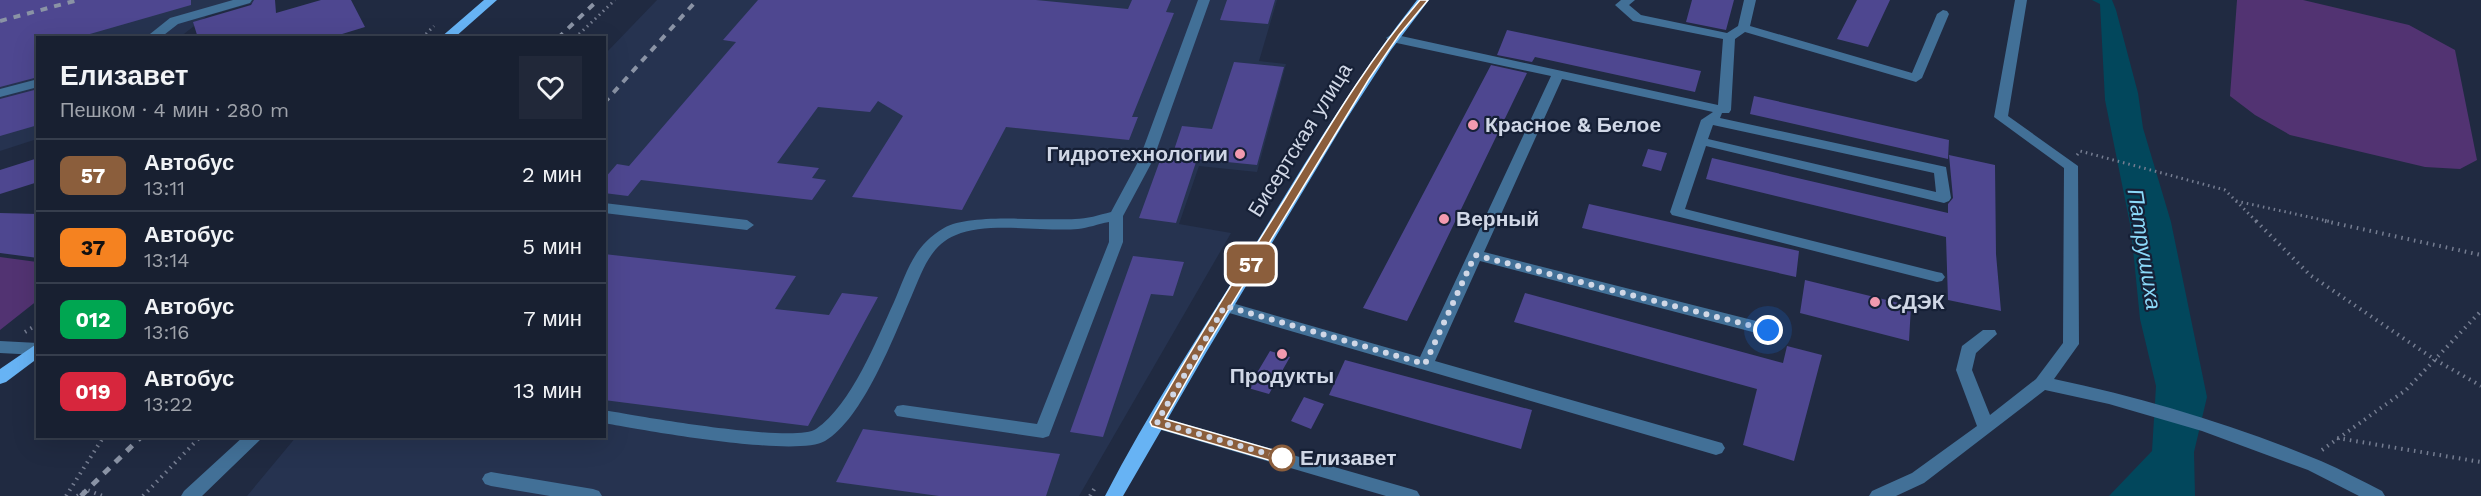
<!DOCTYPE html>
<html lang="ru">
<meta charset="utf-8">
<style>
body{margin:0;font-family:"Work Sans",sans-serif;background:#212839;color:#f1f3f6;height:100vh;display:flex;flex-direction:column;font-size:22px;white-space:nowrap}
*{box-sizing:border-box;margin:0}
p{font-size:20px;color:#9fa3ab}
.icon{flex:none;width:33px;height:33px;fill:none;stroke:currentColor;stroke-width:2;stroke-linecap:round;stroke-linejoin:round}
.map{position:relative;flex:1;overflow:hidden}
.side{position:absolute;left:36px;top:36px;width:570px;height:402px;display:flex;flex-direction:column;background:#182031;border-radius:0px;box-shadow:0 6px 24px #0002,0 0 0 2px #363e4d}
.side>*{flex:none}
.badge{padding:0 12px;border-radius:9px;font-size:21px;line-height:39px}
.you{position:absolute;width:30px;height:30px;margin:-15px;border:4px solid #fff;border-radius:50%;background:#1a73e8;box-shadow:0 0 0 9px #1a73e833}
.map>.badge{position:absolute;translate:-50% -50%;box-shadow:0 0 0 3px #fff}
.round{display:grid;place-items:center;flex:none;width:63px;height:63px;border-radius:0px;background:#212839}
.summary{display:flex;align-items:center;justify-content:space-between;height:102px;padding:0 24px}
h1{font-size:28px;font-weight:700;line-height:45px}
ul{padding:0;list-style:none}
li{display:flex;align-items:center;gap:18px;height:72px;padding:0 24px;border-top:2px solid #363e4d}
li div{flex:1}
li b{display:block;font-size:22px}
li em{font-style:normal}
li .badge{min-width:66px;font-weight:700;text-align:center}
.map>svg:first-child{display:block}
.built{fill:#263350}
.green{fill:#523372}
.water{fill:#02475c}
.building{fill:#4e4790}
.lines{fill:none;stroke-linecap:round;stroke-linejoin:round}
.path-far1{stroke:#757d91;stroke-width:3;stroke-dasharray:1.5 4;stroke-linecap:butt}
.path{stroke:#757d91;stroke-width:4;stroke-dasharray:1.5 5;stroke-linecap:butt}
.minor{fill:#427097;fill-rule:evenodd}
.major{fill:#67b3f4;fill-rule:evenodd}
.rail-far1{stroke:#8a93a5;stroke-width:4;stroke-dasharray:7 7;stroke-linecap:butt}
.rail{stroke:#8a93a5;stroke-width:5;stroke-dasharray:8 8;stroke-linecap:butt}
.line{fill:#8b5e3c;stroke:#fff;stroke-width:1.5}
.walk{stroke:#d0d7e6;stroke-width:6;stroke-dasharray:0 10.8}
.poi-dot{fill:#f29aaf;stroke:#162036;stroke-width:2}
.stop-dot{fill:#fff;stroke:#8b5e3c;stroke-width:3}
.labels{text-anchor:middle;stroke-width:4.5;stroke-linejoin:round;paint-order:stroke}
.poi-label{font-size:21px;font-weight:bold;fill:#d0d7e6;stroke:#162036;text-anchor:start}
.street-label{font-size:21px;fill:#d0d7e6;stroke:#162036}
.stop-label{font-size:21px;font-weight:bold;fill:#d0d7e6;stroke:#162036;text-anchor:start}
.water-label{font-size:22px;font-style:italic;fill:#8bd9f9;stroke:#162036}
</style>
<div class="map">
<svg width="2481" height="496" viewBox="0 0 2481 496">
<rect width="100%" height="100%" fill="#202a41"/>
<path class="built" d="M0,0H264L207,16L180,37L38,38L37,139L0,151Z
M657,0H1277L1259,61L1286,64L1257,172L1199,166L1179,224L1231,233L1079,496H247L296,437L604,436L605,54Z"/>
<path class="green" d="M2237,0H2303L2409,25L2455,50L2477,160L2460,169L2425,167L2290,135L2255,115L2230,96Z
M0,257L37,262L38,300L0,330Z"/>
<path class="water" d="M2092,0H2112L2116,10L2138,93L2143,128L2171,222L2207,397L2194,452L2195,496H2109L2152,451L2156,386L2140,319L2131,229L2105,100L2100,4Z"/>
<path class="building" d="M0,0H191V5L76,38H38V77L0,87Z
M254,0H275L276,13L321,0H351L365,27L329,38H198L193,22L251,5Z
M758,0H1036L1128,9L1132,0H1171L1166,12L1174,13L1132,117H1138L1129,140L1006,127L962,210L852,197L903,116L878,101L870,112L818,107L777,163L819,168L812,178L826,180L812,200L641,180L628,196L604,193V179L617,164L629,166L736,42L723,40Z
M1227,0H1275L1268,24L1220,20Z
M1692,0H1734L1726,30L1686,22Z
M1857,0H1890L1868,47L1837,39Z
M1507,30L1701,71L1695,92L1535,57L1532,62L1497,55Z
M1234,62L1284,67L1257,165L1197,159L1176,223L1139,218L1162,155L1172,156L1182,126L1212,129Z
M1491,65L1527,73L1407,321L1363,308Z
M38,89V125L0,136V99Z
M1754,96L1949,140L1948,159L1750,114Z
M1648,149L1667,153L1661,171L1642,166Z
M1949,155L1995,165L1996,254L2001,311L1948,300L1946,237L1706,179L1712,158L1948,213V204L1953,198Z
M38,158V182L0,194V170Z
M1589,204L1799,251L1796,277L1582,228Z
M0,213L38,214V258L0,253Z
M604,254L796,276L775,309L829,315L842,293L878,297L808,426L604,400Z
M1133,256L1184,262L1173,296L1151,294L1103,437L1070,432Z
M1805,280L1911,306L1909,341L1800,313Z
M1525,293L1783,363L1787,346L1822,355L1794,461L1743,445L1757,389L1514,322Z
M1270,351L1290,357L1269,394L1248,388Z
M1345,360L1532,410L1521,449L1329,395Z
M1304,397L1324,404L1311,429L1291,421Z
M863,429L1060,454L1046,496H939L836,482Z"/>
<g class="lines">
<path class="path-far1" d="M422,38L434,26
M575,38L615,0
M2077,155L2080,151L2225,190L2257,222
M2236,201L2332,222"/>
<path class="path" d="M2256,221L2310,275L2434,359L2481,386
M2325,221L2481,255
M25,332L38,324
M2337,438L2481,462
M2322,450L2406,390L2481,311
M66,496L104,436
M77,496L87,490L103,496
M143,496L201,436
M1090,496L1096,486"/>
<path class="minor" d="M233,0H252L250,3L178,24L160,38H145L170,18Z
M1198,0H1210L1153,160L1123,216V242L1049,436L1043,438L903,417L897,416L894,411L897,406L903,405L1037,424L1109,242V222C1098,224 1088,228 1078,229C1043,232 987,221 956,235C930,245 922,272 912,295C894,336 863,419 825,441C796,458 642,430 604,423V410C637,416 795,444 816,429C852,404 876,341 894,302C907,272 913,246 944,228C971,213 1042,221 1075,219C1087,219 1099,215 1111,212L1139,160Z
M1621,0H1635L1629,5L1641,15L1727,33L1738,26L1744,0H1756L1750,26L1912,73L1937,14L1943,10L1947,11L1949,14L1922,78L1916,82L1745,32L1735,39L1731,110L1729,113H1722L1720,118L1946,167L1951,198L1949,201L1944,203L1706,146L1685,209L1937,272L1942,273L1945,277L1942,281L1937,282L1672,215L1670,212L1701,120L1713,112L1562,79L1484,252L1768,324L1774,326L1776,330L1774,334L1768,336L1480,261L1435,361L1722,443L1725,448L1722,453L1716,455L1219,310L1217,306L1219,302L1225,301L1420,357L1551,76L1392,42L1386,38L1392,34L1718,105L1723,39L1633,21L1615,5ZM1713,125L1934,173L1936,192L1708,139Z
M2015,0H2027L2008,116L2078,166L2079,344L2054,379C2144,398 2235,425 2321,461C2342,470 2362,481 2382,491L2385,496H2359L2308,470L2202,431L2109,404L2045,390L1924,483L1896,496H1869L1872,491L1912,473L1977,426L1956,370L1962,346L1983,330H1995L1997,334L1976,353L1972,370L1990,415L2036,379L2063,343L2064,168L1994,117Z
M38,79V87L0,97V89Z
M604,203L747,220L754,225L747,230L604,213Z
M0,341L38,343V355L0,353Z
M1157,416L1411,489L1417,491L1420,496H1386L1151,427L1148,422L1151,417Z
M244,436H264L202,496H181L184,491Z
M491,472L593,489L599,491L602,496H550L491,486L485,484L482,479L485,474Z"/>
<path class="major" d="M484,0H497L454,38H440Z
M1417,0H1429L1391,50L1344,123L1207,351L1123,496H1105C1147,414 1199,336 1247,258C1301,170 1353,81 1417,0Z
M38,343V358L6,382L0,384V369Z"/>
<path class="rail-far1" d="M0,21L78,0
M558,38L598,0
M604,103L697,0"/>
<path class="rail" d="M81,496L142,436"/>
</g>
<path class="line" d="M1420,0H1428L1399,35L1369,79L1207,345L1165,419L1287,454L1289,458L1287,462L1282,464L1152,426L1150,422C1192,346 1239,273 1285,199C1327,130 1368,60 1420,0Z"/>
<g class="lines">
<path class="walk" d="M1282,458L1157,422L1225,306L1425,364L1475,255L1768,330"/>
</g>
<g class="poi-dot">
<circle cx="1473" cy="125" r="6"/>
<circle cx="1240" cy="154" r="6"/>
<circle cx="1444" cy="219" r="6"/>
<circle cx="1875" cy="302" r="6"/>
<circle cx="1282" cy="354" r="6"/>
</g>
<circle class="stop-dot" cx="1282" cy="458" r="12"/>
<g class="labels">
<g class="poi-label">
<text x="1485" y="132">Красное &amp; Белое</text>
<text x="1228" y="161" text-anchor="end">Гидротехнологии</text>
<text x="1456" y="226">Верный</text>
<text x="1887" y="309">СДЭК</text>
<text x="1282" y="383" text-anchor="middle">Продукты</text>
</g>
<g class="street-label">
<text transform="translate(1300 140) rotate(-58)" y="7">Бисертская улица</text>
</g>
<g class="stop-label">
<text x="1300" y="465">Елизавет</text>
</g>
<g class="water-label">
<text transform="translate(2145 249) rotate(81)" y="8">Патрушиха</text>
</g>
</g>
</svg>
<div class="you" style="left:1768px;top:330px"></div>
<b class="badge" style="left:1251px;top:264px;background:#8b5e3c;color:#fff">57</b>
<section class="side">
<div class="summary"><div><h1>Елизавет</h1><p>Пешком · 4 мин · 280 m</p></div><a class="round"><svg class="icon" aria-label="heart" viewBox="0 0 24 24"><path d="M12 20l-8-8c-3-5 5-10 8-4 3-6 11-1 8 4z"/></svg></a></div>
<ul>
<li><span class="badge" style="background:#8b5e3c;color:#fff">57</span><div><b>Автобус</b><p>13:11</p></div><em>2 мин</em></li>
<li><span class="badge" style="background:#f58220;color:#111">37</span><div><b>Автобус</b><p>13:14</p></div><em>5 мин</em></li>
<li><span class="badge" style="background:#00a651;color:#fff">012</span><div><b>Автобус</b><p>13:16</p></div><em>7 мин</em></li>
<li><span class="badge" style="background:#d7263d;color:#fff">019</span><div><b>Автобус</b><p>13:22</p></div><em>13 мин</em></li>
</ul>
</section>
</div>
